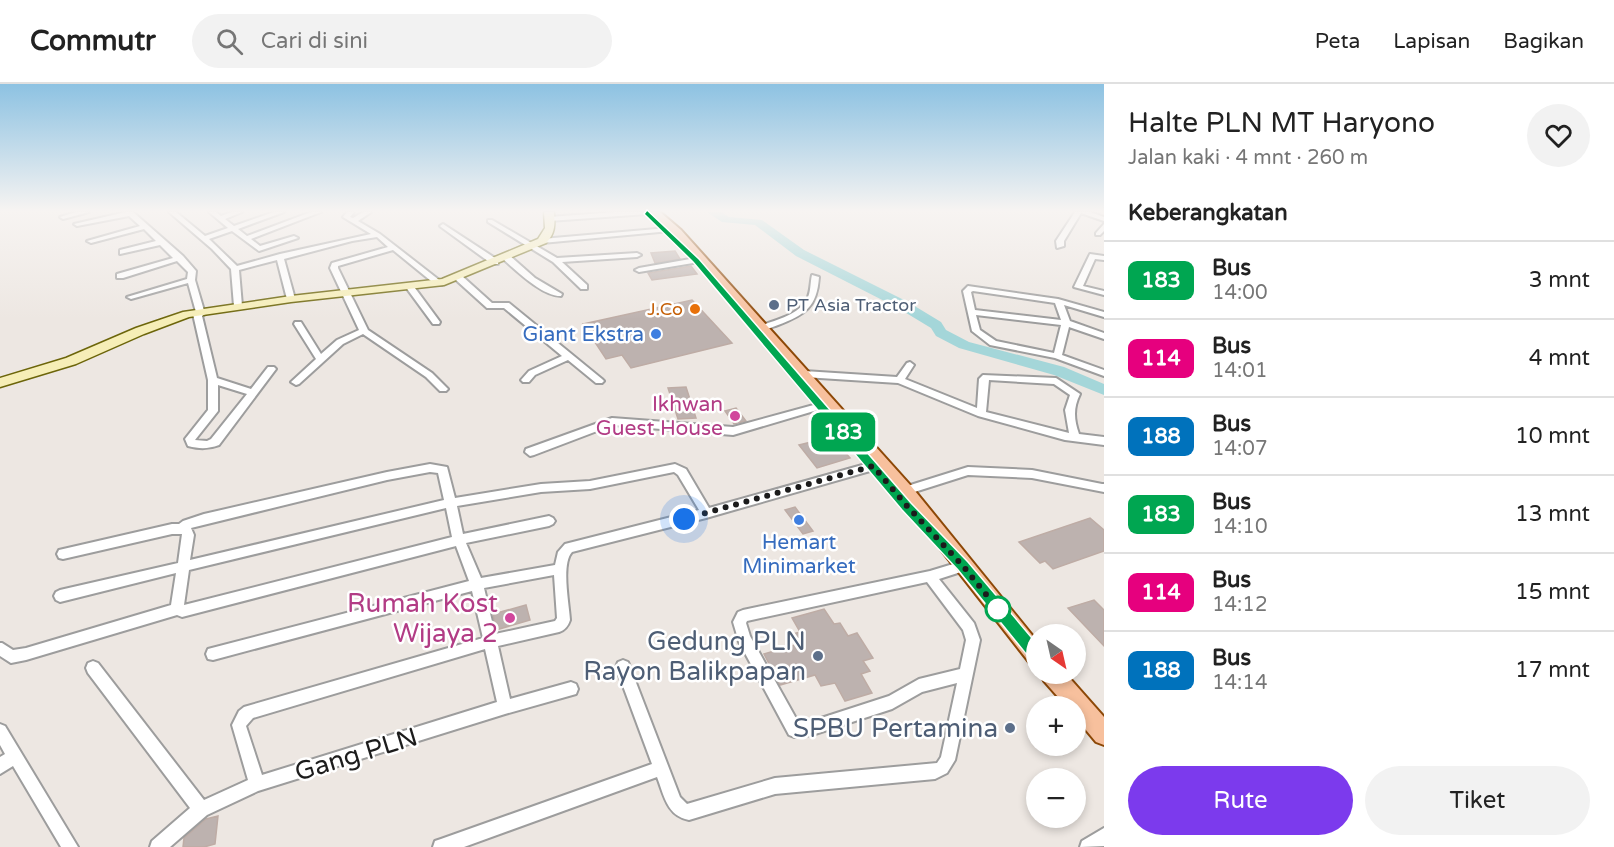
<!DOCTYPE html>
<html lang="id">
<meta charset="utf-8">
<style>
body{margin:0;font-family:"Varela Round",sans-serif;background:#f2f2f2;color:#222;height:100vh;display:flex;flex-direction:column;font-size:22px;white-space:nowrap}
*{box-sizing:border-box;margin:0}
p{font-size:20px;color:#767676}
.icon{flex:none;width:33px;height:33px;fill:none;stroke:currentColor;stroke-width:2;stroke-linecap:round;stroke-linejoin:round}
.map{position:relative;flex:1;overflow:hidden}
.side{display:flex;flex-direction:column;background:#fff;width:510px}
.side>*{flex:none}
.badge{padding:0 12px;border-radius:9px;font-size:21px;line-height:39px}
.needle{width:39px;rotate:146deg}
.tools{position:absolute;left:1026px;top:540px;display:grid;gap:12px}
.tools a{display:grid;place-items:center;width:60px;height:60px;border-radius:50%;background:#fff;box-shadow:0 3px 9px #0003;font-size:30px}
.you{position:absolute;width:30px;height:30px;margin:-15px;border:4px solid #fff;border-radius:50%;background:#1a73e8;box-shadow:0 0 0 9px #1a73e833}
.map>.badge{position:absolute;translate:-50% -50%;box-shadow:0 0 0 3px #fff}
h2{padding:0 24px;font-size:22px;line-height:54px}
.round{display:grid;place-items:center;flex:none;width:63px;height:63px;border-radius:32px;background:#f2f2f2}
.headline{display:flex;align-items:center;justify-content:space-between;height:102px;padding:0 24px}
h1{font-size:28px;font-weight:600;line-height:45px}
.button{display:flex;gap:12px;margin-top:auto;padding:12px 24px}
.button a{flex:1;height:69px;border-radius:36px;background:#7c3aed;color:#fff;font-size:24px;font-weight:600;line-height:69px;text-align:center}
.button a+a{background:#f2f2f2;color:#222}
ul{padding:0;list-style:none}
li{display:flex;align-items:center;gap:18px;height:78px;padding:0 24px;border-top:2px solid #e0e0e0}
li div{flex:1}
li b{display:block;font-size:22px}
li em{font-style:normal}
li .badge{min-width:66px;font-weight:700;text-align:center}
header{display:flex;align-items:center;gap:36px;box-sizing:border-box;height:84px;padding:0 30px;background:#fff;border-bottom:2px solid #e0e0e0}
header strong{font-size:28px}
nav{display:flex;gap:33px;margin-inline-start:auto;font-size:21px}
.search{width:420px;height:54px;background:#f2f2f2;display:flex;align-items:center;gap:15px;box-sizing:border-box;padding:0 21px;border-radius:33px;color:#767676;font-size:22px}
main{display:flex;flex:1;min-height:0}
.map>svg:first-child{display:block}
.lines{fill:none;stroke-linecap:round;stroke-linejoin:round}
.river{fill:#a4d6d9;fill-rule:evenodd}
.building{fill:#bdb2af;stroke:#beaca5;stroke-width:1.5}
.street-casing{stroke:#9d9d9d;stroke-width:4}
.secondary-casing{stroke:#6c650a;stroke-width:3}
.primary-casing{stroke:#8d4807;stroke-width:4}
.street{fill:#fff;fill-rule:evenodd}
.secondary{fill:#f6eeb7;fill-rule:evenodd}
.primary{fill:#f7c09d;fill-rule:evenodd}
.line{fill:#00a651;stroke:#fff;stroke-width:1.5}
.walk{stroke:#1c1c1c;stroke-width:6;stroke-dasharray:0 10.8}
.service-dot{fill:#5c6f8a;stroke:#fff;stroke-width:2}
.food-dot{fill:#e8710a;stroke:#fff;stroke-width:2}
.shop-dot{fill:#3f7fe0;stroke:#fff;stroke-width:2}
.hotel-dot{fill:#d1479c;stroke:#fff;stroke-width:2}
.stop-dot{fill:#fff;stroke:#00a651;stroke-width:3}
.labels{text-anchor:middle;stroke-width:5;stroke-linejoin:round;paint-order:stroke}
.far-service-label{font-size:18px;fill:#4e5e75;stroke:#fff;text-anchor:start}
.far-food-label{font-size:18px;fill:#c56008;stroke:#fff;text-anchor:end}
.shop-label{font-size:21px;fill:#366cbe;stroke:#fff;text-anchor:end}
.hotel-label{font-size:21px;fill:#b23c85;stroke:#fff;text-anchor:end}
.near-hotel-label{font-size:26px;fill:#b23c85;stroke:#fff;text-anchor:end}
.near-service-label{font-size:26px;fill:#4e5e75;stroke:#fff;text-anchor:end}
.near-street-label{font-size:26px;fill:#1c1c1c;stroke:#fff}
</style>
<header>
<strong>Commutr</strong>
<div class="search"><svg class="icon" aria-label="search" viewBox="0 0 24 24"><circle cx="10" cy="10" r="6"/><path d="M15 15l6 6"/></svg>Cari di sini</div>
<nav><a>Peta</a><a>Lapisan</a><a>Bagikan</a></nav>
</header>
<main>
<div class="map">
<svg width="1104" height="763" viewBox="0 0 1104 763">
<rect width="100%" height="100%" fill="#ede7e2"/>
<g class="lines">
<path class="river" d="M707,128H721L729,133L762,136L804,166L908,218L941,238L946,246L969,258L1064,283L1104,300V311L1054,291L959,264L936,252L931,244L898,224L796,172L755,141L722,138Z"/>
</g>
<path class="building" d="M675,167L680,175L655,179L651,169Z
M691,182L697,190L652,196L648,189Z
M692,216L732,259L631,284L622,271L606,275L583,240Z
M686,303L696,334L678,335L668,304Z
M736,324L746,337L734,340L725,327Z
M831,353L850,374L817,384L799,361Z
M795,423L813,447L803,450L785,426Z
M1090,434L1104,446V467L1053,485L1045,477L1040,479L1019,458Z
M1094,516L1104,526V562L1068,524Z
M526,521L530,536L496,546L493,530Z
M824,525L834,540L840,539L848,552L857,549L873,574L863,577L870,587L861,590L872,609L845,617L835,599L821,602L815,591L780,601L764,570L798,560L793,550L800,548L792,534Z
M218,732L215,760L204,763H183L184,754L206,735Z"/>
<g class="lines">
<defs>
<path id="street" d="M76,128H89L63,135L60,133Z
M126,128H133L183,172L196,187L195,196L205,230L202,232L217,294L251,305L268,283H274L276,285L219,361C208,365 200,365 188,362L185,355L208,326V296L193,230L196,228L188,199L131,215L127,213L187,195L188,188L177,177L123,194H117V190L173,174L160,161L120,170V166L156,157L144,145L91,159L87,157L140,142L129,132L77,142L74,140ZM218,301L247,310L211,355L207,357L195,356L218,327Z
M169,128H176L205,152L228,144L209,128H216L221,132L232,128H242L225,135L234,142L274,128H284L238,145L247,152L311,128H321L251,155L260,162L294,152L298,154L259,167L232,147L209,155L237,182L280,170L371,150L343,133L347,128H354L350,133L353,134L363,128H371L358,137L380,150L443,199L442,201H436L393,166L338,182V184L368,246L432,289L448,305L446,307H440L426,293L363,250L343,260L299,300L296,301L291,298L316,275L294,240L295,238H301L321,270L337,256L359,246L330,184L332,179L388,163L377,153L352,157L284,175L295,215L291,217L287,215L277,176L239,186L242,222L238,224L234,222L231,185L212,165Z
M616,128H650L647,130L549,137L546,135L549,133Z
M1075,128H1090L1104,133V137L1081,129L1064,157V162L1057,164L1056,157Z
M488,136H492L557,174L637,169L641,171L637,173L562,178L587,201V205H581L553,178L488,138Z
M443,140L498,176V180H492L441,143L440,142Z
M1104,140V147L1100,151H1096V149Z
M668,144L671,146L670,147L542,159L538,157L542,155Z
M1090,170L1104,172V176L1095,175L1083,202L1104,207V211L1074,203Z
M503,171H509L535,194L562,210L561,212C542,212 517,187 503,175Z
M696,174L700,176L699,178L639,188L635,186L639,184Z
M812,191L819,193C817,223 805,231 778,241C772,243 767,246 760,246V242C775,236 799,231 807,215C811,208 810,199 812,191Z
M456,192H462L492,219H509L602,295L604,297L602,299H596L568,276L535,291L529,298H523L521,296L529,287L562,272L504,224H487L456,196Z
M406,200H412L440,238L439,240H433L405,202Z
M968,202L1058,215L1104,228V233L1064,221L1070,237L1104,249V255L1069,243L1062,271L1104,286V292L1055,274L990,261L972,247L963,207ZM973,207L1055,219L1061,236L975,226L971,208ZM976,231L1061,241L1054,269L996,257L980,246Z
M910,278L914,281L905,295L977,324L979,295L983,291L1056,294L1080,310C1073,324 1074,336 1079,350L1104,353V361L1065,356L978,332L898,299L804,293L799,290L804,287L897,293L907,279ZM989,296L1054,300L1070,311L1065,326L1069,349L986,328Z
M821,319L824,320L826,322L824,324L733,351L613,341L534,371L530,372L525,368L526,365L612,334L733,343Z
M873,378L878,382L877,385L706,434L572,468C561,480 569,519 570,536C568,542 565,546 559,548L498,562L510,615L571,598L576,600L578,605L576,610L505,630L258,707L207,731L170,763H150L152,757L190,724L88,589L86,584L88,579L93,577L98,579L204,716L248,696L232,641L239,627L244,623L483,554L472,507L213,576L208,575L206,570L208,565L469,497L456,462L182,533L177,531L26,576L11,579L0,572V559H2L13,566L26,564L171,521L176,489L60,518L56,516L54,512L56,508L60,506L178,479L182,450H172L63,475L59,474L57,470L59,466L172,440H179L183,437L204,430L387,388L430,380L447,383L455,414L541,400L590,397L675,380L686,385L709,424ZM430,388L438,389L444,416L190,476L194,451L191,444L387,396ZM674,388L678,391L699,426L565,460L558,468L555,481L481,494L466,459L549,442L553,440L555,437L553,434L549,432L463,450L457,422L541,408L590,405ZM446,424L452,453L184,521L189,486ZM554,491L557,534L555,537L495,550L484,504ZM485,565L497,618L262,691L246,642L253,634Z
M968,383L1032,386L1102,400H1104V408L1032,394L968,391L905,411L901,410L900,407L901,404Z
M963,477L967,478L969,482L967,486L939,495L974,539L980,556L955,676L947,689L935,695L775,710L689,736C667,732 664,711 657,693L464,763H433L435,757L441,755L652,680L616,583L618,578L623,576L628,578L630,583L680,713L687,720L775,694L937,679L941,673L957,599L922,608L892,625L812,651L794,653L789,651L739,558L733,538L738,528L743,526L930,487ZM927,498L963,546L966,556L960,585L919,595L889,612L812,637L798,638L750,552L746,539L747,537Z
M0,640L5,642L78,763H61L13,682L0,690V673L5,670L0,661Z
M1104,744V762L1080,763L1082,757Z"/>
<path id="secondary" d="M544,128H554C555,141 555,150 546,159L444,201L291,218L189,233L144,250L76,280L0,303V294L66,274L136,244L183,228L291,212L442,195L538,155L545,144Z"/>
<path id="primary" d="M648,128H660L681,146L911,402L1036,556V581L1029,578L899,412L704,183L673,150Z
M1041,590H1066L1104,633V661L1096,658L1076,634V622H1066L1044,597Z"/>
</defs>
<use href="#street" class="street-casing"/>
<use href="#secondary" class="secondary-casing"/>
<use href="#primary" class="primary-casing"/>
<use href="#street" class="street"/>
<use href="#secondary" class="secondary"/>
<use href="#primary" class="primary"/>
</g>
<linearGradient id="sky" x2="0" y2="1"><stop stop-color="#8dc2e2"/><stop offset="0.54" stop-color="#f7f4f2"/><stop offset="1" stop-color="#f7f4f2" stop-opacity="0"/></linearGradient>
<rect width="1104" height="235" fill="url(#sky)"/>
<path class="line" d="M647,126L699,175L911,419L968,478L1042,566L1044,571L1042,576L1036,579L1031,576L958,486L902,426L693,178L644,130Z"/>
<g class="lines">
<path class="walk" d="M684,435L873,382L907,422L963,482L998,525"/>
</g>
<g class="service-dot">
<circle cx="774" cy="221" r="6"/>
<circle cx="818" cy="572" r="6"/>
<circle cx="1010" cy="644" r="6"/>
</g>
<circle class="food-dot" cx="695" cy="225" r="6"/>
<g class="shop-dot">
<circle cx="656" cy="250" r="6"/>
<circle cx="799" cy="436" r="6"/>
</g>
<g class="hotel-dot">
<circle cx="735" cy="332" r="6"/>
<circle cx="510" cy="534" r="6"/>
</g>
<circle class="stop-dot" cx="998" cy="525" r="12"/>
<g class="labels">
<g class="far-service-label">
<text x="786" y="227">PT Asia Tractor</text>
</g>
<g class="far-food-label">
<text x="683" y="231">J.Co</text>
</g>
<g class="shop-label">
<text x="644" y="257">Giant Ekstra</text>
<text x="799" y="465" text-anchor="middle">Hemart<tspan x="799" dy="24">Minimarket</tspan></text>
</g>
<g class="hotel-label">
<text x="723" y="327">Ikhwan<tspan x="723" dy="24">Guest House</tspan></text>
</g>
<g class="near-hotel-label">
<text x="498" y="528">Rumah Kost<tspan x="498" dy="30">Wijaya 2</tspan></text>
</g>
<g class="near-service-label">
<text x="806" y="566">Gedung PLN<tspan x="806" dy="30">Rayon Balikpapan</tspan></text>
<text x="998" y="653">SPBU Pertamina</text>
</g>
<g class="near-street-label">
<text transform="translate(356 670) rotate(-17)" y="9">Gang PLN</text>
</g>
</g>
</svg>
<div class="tools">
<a><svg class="needle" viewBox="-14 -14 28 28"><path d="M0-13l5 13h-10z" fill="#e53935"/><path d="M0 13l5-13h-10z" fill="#767676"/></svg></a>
<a>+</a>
<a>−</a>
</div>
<div class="you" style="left:684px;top:435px"></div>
<b class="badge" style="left:843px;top:348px;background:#00a651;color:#fff">183</b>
</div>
<section class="side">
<div class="headline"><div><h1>Halte PLN MT Haryono</h1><p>Jalan kaki · 4 mnt · 260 m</p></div><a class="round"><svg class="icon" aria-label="heart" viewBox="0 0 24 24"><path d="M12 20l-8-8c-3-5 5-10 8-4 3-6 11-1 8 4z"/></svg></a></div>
<h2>Keberangkatan</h2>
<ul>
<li><span class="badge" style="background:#00a651;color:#fff">183</span><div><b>Bus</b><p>14:00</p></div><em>3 mnt</em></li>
<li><span class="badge" style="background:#e6007e;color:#fff">114</span><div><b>Bus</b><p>14:01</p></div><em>4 mnt</em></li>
<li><span class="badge" style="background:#0072bc;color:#fff">188</span><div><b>Bus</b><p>14:07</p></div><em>10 mnt</em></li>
<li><span class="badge" style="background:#00a651;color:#fff">183</span><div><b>Bus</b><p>14:10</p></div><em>13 mnt</em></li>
<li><span class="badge" style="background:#e6007e;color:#fff">114</span><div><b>Bus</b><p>14:12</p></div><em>15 mnt</em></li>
<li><span class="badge" style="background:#0072bc;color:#fff">188</span><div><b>Bus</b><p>14:14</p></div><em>17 mnt</em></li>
</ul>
<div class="button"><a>Rute</a><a>Tiket</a></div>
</section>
</main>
